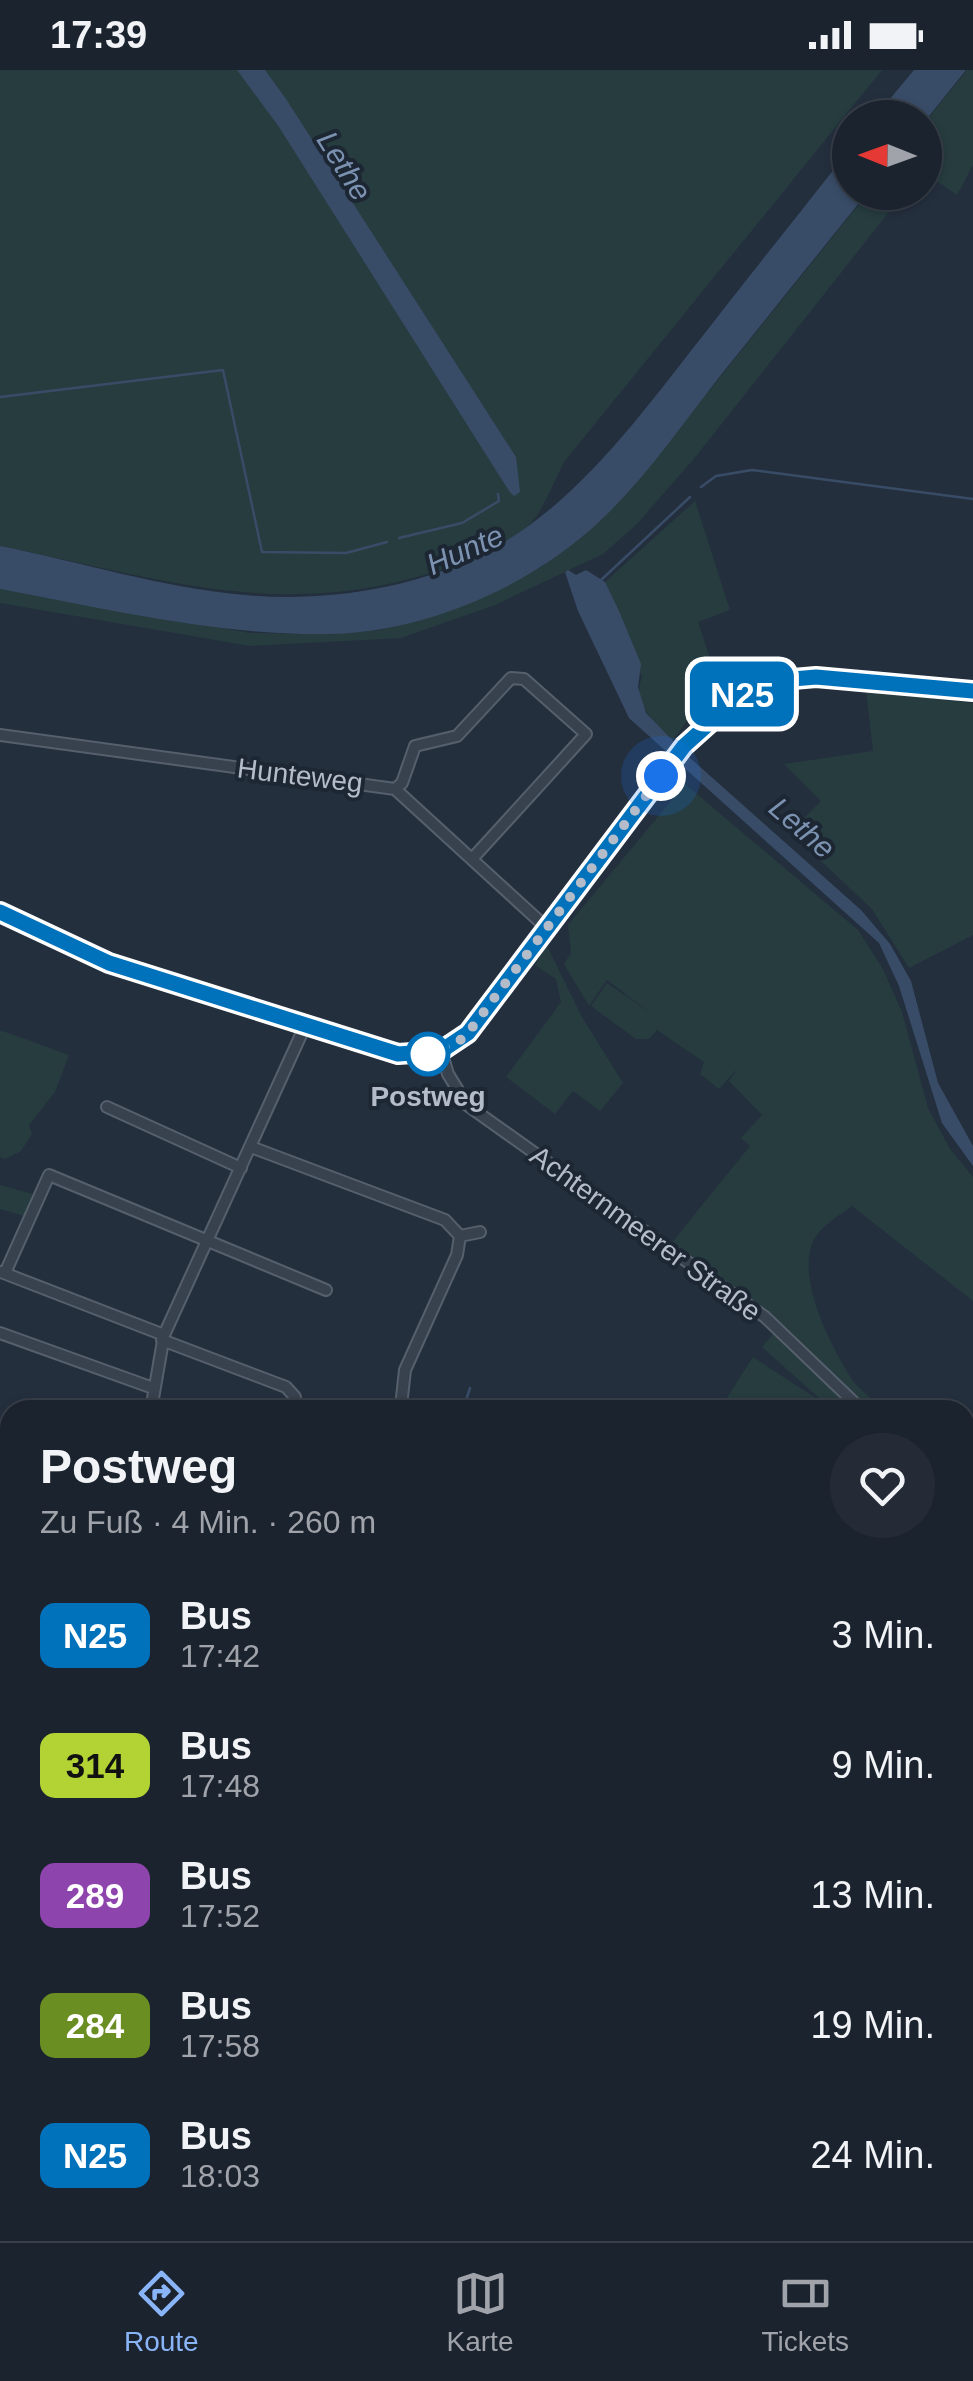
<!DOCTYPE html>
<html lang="de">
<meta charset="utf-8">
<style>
body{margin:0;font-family:Arial,sans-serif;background:#242b36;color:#f1f3f6;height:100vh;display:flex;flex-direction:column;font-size:38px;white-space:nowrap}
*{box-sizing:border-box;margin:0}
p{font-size:32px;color:#a0a4aa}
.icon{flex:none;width:55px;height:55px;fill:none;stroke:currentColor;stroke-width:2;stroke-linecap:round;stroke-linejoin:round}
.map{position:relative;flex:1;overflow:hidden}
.details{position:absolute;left:0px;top:1330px;width:975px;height:842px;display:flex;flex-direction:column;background:#1b232e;border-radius:30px 30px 0 0;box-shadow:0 2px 8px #0004,0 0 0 2px #39404a}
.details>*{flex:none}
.badge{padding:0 20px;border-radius:15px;font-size:35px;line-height:65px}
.needle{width:65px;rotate:271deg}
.buttons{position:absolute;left:832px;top:30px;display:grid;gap:20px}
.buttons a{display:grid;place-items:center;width:110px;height:110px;border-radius:50%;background:#1b232e;box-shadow:0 2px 8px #0004,0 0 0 2px #39404a;font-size:50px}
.you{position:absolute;width:50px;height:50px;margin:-25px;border:8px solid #fff;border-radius:50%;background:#1a73e8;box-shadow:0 0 0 15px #1a73e833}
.map>.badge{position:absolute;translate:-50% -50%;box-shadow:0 0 0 5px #fff}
.round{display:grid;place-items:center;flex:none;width:105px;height:105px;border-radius:52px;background:#242b36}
.headline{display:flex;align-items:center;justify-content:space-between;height:170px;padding:0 40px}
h1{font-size:48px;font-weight:700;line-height:75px}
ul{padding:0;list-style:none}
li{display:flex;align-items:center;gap:30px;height:130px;padding:0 40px}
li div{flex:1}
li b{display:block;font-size:38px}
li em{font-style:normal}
li .badge{min-width:110px;font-weight:700;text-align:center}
.status{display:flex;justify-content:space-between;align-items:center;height:70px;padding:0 50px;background:#1b232e;direction:ltr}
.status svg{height:28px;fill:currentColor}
.menu{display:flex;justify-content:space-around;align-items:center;height:140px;border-top:2px solid #39404a;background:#1b232e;font-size:28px;color:#a0a4aa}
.menu a{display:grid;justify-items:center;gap:5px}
.menu .on{color:#8ab4f8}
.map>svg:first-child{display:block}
.green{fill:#263c3f}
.water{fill:#394c67}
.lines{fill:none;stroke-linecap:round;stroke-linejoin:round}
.stream{stroke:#394c67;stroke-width:2.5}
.street-casing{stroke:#565f6c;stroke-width:14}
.secondary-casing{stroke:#565f6c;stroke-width:18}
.street{stroke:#38414e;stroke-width:10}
.secondary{stroke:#465061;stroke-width:14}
.line-casing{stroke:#fff;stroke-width:22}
.line{stroke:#0072bc;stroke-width:15}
.walk{stroke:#b4bcc9;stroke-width:10;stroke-dasharray:0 18}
.stop-dot{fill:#fff;stroke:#0072bc;stroke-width:5}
.labels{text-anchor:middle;stroke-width:8;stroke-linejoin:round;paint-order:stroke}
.street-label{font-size:28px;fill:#b4bcc9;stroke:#1d2633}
.stop-label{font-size:28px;font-weight:bold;fill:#b4bcc9;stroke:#1d2633}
.water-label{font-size:30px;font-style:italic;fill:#7c92b1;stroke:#1d2633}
</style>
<div class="status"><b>17:39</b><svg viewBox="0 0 49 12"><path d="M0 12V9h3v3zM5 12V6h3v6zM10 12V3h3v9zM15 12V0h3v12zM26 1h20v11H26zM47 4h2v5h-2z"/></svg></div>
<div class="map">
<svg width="973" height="2171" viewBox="0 0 973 2171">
<rect width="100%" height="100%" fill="#242f3e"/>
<path class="green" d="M0,0H882L564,392C554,411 545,437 531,453C512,475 471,490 444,499C279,553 161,508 0,476Z
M967,0H973V95L957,125L925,103V52Z
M868,123H904L693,390L636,455L603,484L495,535L401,568L250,576L0,533V519L250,563L331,564L380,560L541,497L599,452L659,383Z
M695,431L730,540L698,552L721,622L692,644L673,670C655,652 631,634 642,607L605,512Z
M866,621L973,633V865L909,898L872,839L790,762L821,731L784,694L873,681Z
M685,714L858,860L883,899L902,942L928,1038L950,1079L973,1107V1231L852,1136C838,1147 819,1156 812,1174C798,1213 831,1276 851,1308C859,1321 875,1330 886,1340H868L767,1244L669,1176L750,1076L741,1068L762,1045L729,1011L738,998L719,1019L700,1004L704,992L657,960L649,969H636L591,936L607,913L652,944L607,910L589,936L564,894L571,883L568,855Z
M547,876L582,947L623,1013L600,1041L573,1021L555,1044L506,1007L561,932L556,909L535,895Z
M0,960L69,985L55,1022L29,1055L32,1064L21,1081L5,1089L0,1087Z
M0,1115L33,1124L24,1146L0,1139Z
M773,1264L856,1340H719L753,1287L828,1336L762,1277Z
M0,1680L10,1682V1838L0,1836Z
M10,2058V2162H407L411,2171H0V2059Z
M722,2163L918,2162V2171H722Z"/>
<path class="water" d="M237,0H265L286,29L516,387L520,422L514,426L509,421L279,57Z
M914,0H966L925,51L875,47Z
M850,79V122L867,123C818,184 769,245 720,306C682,355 644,410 599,452C529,517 426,562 330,564C219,566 109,539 0,519V476C81,492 163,518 245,525C320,532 406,520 474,488C571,444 641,344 705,263C753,201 802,140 850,79Z
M568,500L576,505L586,500L605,512L619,541L641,594L638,617L646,643L690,688L861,840L890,874L911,911L938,1013L973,1076V1096L942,1053L899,916L879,873L629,648L578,541L565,502Z"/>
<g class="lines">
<path class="stream" d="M0,327L223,300L262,482L346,483L387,472
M701,417L716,406L752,400L973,429
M399,468L462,453L499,431L498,424
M600,511L690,427
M463,1340L470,1318
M965,1451L971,1441
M933,2171V2162"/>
<defs>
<path id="street" d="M0,665L395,719L548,859
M395,719L402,713L415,676L457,666L511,608L524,609L586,664L472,789
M441,981L448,1004L467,1035L765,1247L862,1340
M107,1037L241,1098
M251,1077L445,1150L460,1166L457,1185L405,1300L402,1327
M460,1166L480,1162
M1,1202L164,1265
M5,1203L49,1105L326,1220
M0,1263L153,1318
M162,1270L286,1317L295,1327
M151,1340L164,1265L305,956
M0,1368L10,1370
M0,1447L10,1401
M0,1501L10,1503
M522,2171L540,2162
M948,2171L949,2162"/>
<path id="secondary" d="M0,842L109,893L398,984L441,981L468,963L684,676L743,623L782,610L816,607L973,621"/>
</defs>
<use href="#street" class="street-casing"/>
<use href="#secondary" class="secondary-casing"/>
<use href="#street" class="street"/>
<use href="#secondary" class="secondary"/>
</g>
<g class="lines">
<defs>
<path id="line" d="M0,842L109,893L398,984L441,981L468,963L684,676L743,623L782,610L816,607L973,621"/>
</defs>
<use href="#line" class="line-casing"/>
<use href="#line" class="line"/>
<path class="walk" d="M428,984L456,974L468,963L661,706"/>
</g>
<circle class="stop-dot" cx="428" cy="984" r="20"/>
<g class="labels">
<g class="street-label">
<text transform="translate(300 705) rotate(7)" y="10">Hunteweg</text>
<text transform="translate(646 1163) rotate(36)" y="10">Achternmeerer Straße</text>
</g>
<g class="stop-label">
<text x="428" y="1036">Postweg</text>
</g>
<g class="water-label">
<text transform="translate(344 96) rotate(58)" y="10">Lethe</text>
<text transform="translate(465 480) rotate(-24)" y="10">Hunte</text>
<text transform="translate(802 758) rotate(41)" y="10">Lethe</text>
</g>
</g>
</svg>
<div class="buttons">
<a><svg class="needle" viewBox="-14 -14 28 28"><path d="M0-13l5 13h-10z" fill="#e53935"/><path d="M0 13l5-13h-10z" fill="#a0a4aa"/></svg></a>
</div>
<div class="you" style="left:661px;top:706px"></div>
<b class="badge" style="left:742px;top:624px;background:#0072bc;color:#fff">N25</b>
<section class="details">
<div class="headline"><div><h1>Postweg</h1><p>Zu Fuß · 4 Min. · 260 m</p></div><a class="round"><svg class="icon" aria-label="heart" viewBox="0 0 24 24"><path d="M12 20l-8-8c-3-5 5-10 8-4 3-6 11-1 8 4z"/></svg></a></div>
<ul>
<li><span class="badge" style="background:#0072bc;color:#fff">N25</span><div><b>Bus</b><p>17:42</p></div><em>3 Min.</em></li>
<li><span class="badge" style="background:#b3d234;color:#111">314</span><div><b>Bus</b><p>17:48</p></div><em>9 Min.</em></li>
<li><span class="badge" style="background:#8e44ad;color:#fff">289</span><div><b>Bus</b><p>17:52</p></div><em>13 Min.</em></li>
<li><span class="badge" style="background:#6b8e23;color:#fff">284</span><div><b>Bus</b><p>17:58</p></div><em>19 Min.</em></li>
<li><span class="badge" style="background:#0072bc;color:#fff">N25</span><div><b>Bus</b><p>18:03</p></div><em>24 Min.</em></li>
</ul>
</section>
</div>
<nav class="menu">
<a class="on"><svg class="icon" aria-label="directions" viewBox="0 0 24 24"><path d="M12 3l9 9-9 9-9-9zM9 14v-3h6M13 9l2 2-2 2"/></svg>Route</a>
<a><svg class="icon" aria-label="map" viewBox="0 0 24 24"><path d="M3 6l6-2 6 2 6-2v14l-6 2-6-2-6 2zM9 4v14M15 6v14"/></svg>Karte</a>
<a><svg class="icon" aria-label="tickets" viewBox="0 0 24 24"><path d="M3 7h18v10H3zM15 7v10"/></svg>Tickets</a>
</nav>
